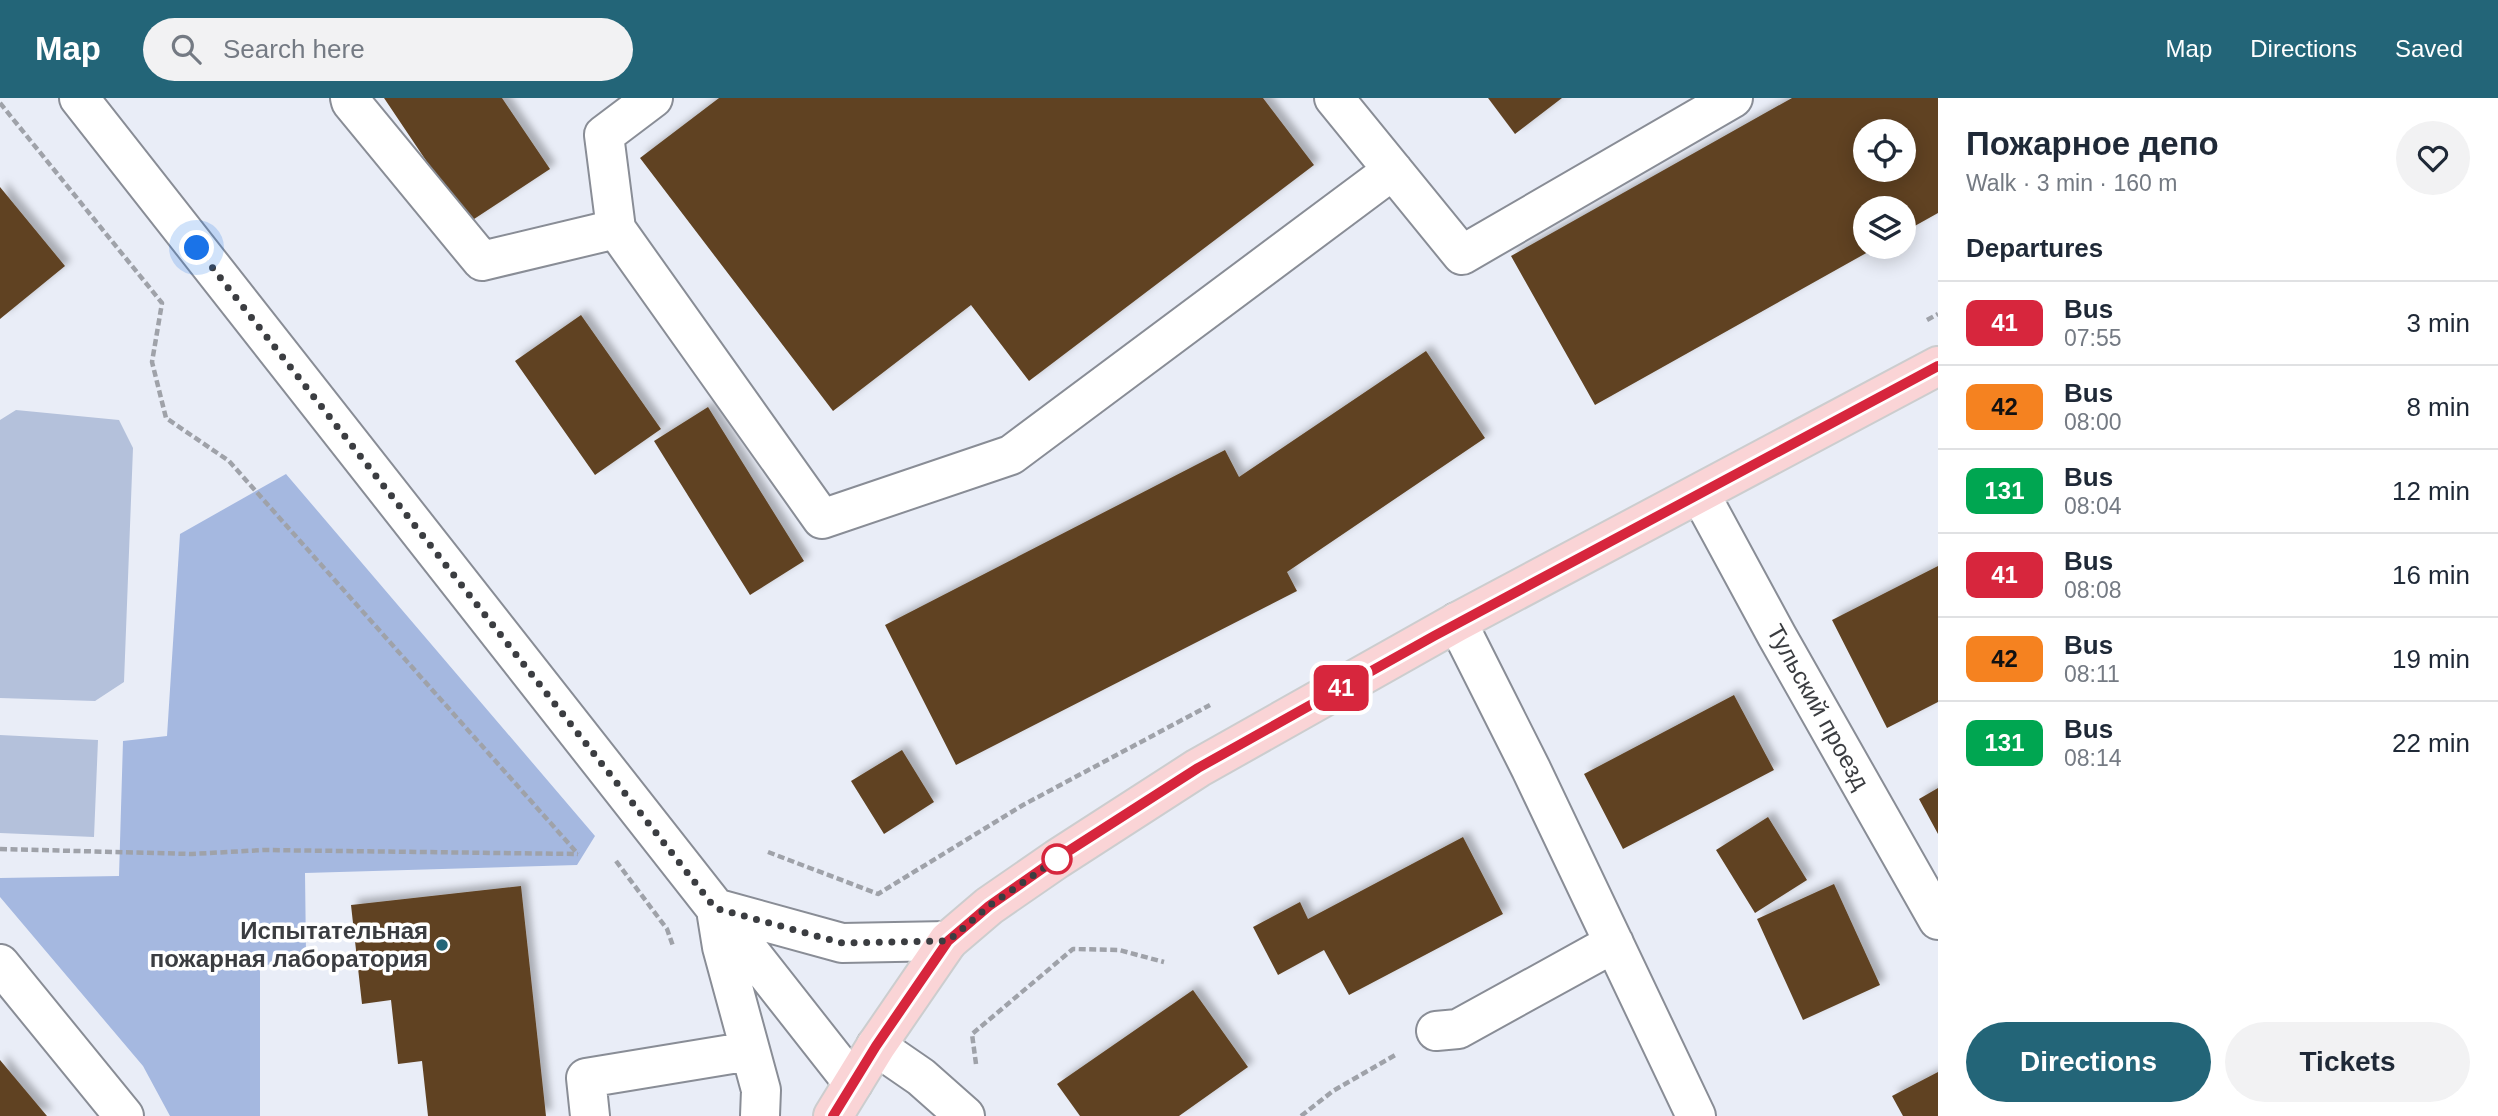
<!DOCTYPE html>
<meta charset="utf-8">
<style>
body{margin:0;font-family:Arial,sans-serif;background:#f2f2f3;color:#1f2937;height:100vh;display:flex;flex-direction:column;font-size:26px;white-space:nowrap}
*{box-sizing:border-box;margin:0}
p{font-size:23px;color:#747a83}
.icon{flex:none;width:38px;height:38px;fill:none;stroke:currentColor;stroke-width:2;stroke-linecap:round;stroke-linejoin:round}
.map{position:relative;flex:1;overflow:hidden}
.side{display:flex;flex-direction:column;background:#fff;width:560px}
.side>*{flex:none}
.badge{padding:0 14px;border-radius:10px;font-size:24px;line-height:46px}
.buttons{position:absolute;left:1853px;top:21px;display:grid;gap:14px}
.buttons a{display:grid;place-items:center;width:63px;height:63px;border-radius:50%;background:#fff;box-shadow:0 4px 18px #0003;font-size:35px}
.you{position:absolute;width:35px;height:35px;margin:-18px;border:5px solid #fff;border-radius:50%;background:#1a73e8;box-shadow:0 0 0 10px #1a73e833}
.map>.badge{position:absolute;translate:-50% -50%;box-shadow:0 0 0 4px #fff}
h2{padding:0 28px;font-size:26px;line-height:63px}
.round{display:grid;place-items:center;flex:none;width:74px;height:74px;border-radius:37px;background:#f2f2f3}
.summary{display:flex;align-items:center;justify-content:space-between;height:119px;padding:0 28px}
h1{font-size:33px;font-weight:700;line-height:52px}
.button{display:flex;gap:14px;margin-top:auto;padding:14px 28px}
.button a{flex:1;height:80px;border-radius:42px;background:#236578;color:#fff;font-size:28px;font-weight:700;line-height:80px;text-align:center}
.button a+a{background:#f2f2f3;color:#1f2937}
ul{padding:0;list-style:none}
li{display:flex;align-items:center;gap:21px;height:84px;padding:0 28px;border-top:2px solid #e0e1e3}
li div{flex:1}
li b{display:block;font-size:26px}
li em{font-style:normal}
li .badge{min-width:77px;font-weight:700;text-align:center}
header{display:flex;align-items:center;gap:42px;box-sizing:border-box;height:98px;padding:0 35px;background:#236578;color:#fff}
header strong{font-size:33px}
nav{display:flex;gap:38px;margin-inline-start:auto;font-size:24px}
.search{width:490px;height:63px;background:#f2f2f3;display:flex;align-items:center;gap:18px;box-sizing:border-box;padding:0 24px;border-radius:38px;color:#747a83;font-size:26px}
main{display:flex;flex:1;min-height:0}
.map>svg:first-child{display:block}
.green{fill:#b4c1db}
.forest{fill:#a5b8e0}
.building{fill:#604324;fill-rule:evenodd;filter:url(#shadow)}
.lines{fill:none;stroke-linecap:round;stroke-linejoin:round}
.minor-casing{stroke:#898d96;stroke-width:42}
.major-casing{stroke:#cccdce;stroke-width:42}
.path{stroke:#9fa2a9;stroke-width:4.5;stroke-dasharray:7 3.5;stroke-linecap:butt}
.minor{stroke:#fff;stroke-width:38}
.major{stroke:#fad4d6;stroke-width:38}
.line-casing{stroke:#fff;stroke-width:16}
.line{stroke:#d7263d;stroke-width:10}
.walk{stroke:#3b3d41;stroke-width:7;stroke-dasharray:0 12.6}
.stop-dot{fill:#fff;stroke:#d7263d;stroke-width:3.5}
.poi-dot{fill:#236578;stroke:#fff;stroke-width:2.5}
.labels{text-anchor:middle;stroke-width:7;stroke-linejoin:round;paint-order:stroke}
.street-label{font-size:24px;fill:#3b3d41;stroke:#fff}
.poi-label{font-size:24px;font-weight:bold;fill:#3b3d41;stroke:#fff;text-anchor:end}
</style>
<header>
<strong>Map</strong>
<div class="search"><svg class="icon" aria-label="search" viewBox="0 0 24 24"><circle cx="10" cy="10" r="6"/><path d="M15 15l6 6"/></svg>Search here</div>
<nav><a>Map</a><a>Directions</a><a>Saved</a></nav>
</header>
<main>
<div class="map">
<svg width="1938" height="1018" viewBox="0 0 1938 1018">
<defs>
<filter id="shadow"><feDropShadow dx="6" dy="-6" stdDeviation="3.5" flood-color="#0004"/></filter>
</defs>
<rect width="100%" height="100%" fill="#e9edf7"/>
<path class="green" d="M16,312L119,322L133,350L124,584L95,603L0,600V322Z
M0,637L98,642L94,739L0,735Z"/>
<path class="forest" d="M286,376L595,738L577,767L305,775L306,856L260,869V1018H170L143,968L0,799V780L119,778L123,643L167,638L180,436Z"/>
<path class="building" d="M384,0H502L550,71L468,125Z
M719,0H1263L1314,67L1029,283L971,207L833,313L640,60Z
M1488,0H1562L1515,36Z
M1792,0H1938V115L1904,134V110H1866V149H1877L1595,307L1511,158ZM1866,33H1904V72H1866Z
M0,89L65,168L0,221Z
M581,217L661,331L595,377L515,263Z
M1426,253L1485,340L1287,474L1297,493L956,667L885,527L1225,352L1239,379Z
M708,309L804,463L750,497L654,343Z
M1938,468V604L1887,630L1832,522Z
M1734,597L1774,672L1623,751L1584,676Z
M902,652L934,704L884,736L851,683Z
M1938,690V736L1919,701Z
M1768,719L1807,782L1755,815L1716,752Z
M1463,739L1503,816L1349,897L1324,852L1278,877L1253,829L1300,804L1308,821Z
M1834,786L1880,887L1803,922L1757,821Z
M521,788L546,1018H428L422,963L398,966L391,902L362,906L351,807Z
M1193,892L1248,969L1179,1018H1080L1057,986Z
M0,962L47,1018H0Z
M1938,974V1018H1903L1892,998Z"/>
<g class="lines">
<defs>
<path id="minor" d="M79,0L853,985
M350,0L351,4L482,163L616,131
M653,0L604,37L616,131L822,421L1011,357L1393,72
M1334,0L1462,157L1733,0
M1700,396L1777,538L1938,822
M1457,524L1531,671L1696,1018
M715,810L842,845L948,843
M717,818L722,849L761,992L760,1018
M0,866L124,1018
M1436,933L1458,931L1614,845
M876,948L921,979L965,1018
M590,1018L586,980L750,953"/>
<path id="major" d="M833,1018L876,948L948,843L989,808L1057,761L1198,670L1457,524L1938,268"/>
</defs>
<use href="#minor" class="minor-casing"/>
<use href="#major" class="major-casing"/>
<path class="path" d="M0,5L162,205L152,264L166,320L229,363L578,756
M1927,222L1938,216
M0,751L192,756L264,752L578,756
M768,754L878,796L1023,707L1210,607
M616,763L667,831L673,848
M976,966L972,936L1073,851L1119,852L1164,864
M1301,1018L1333,993L1397,956"/>
<use href="#minor" class="minor"/>
<use href="#major" class="major"/>
</g>
<g class="lines">
<defs>
<path id="line" d="M833,1018L876,948L948,843L989,808L1056,761L1198,670L1434,538L1938,268"/>
</defs>
<use href="#line" class="line-casing"/>
<use href="#line" class="line"/>
<path class="walk" d="M197,150L715,810L842,845L948,843L989,808L1057,761"/>
</g>
<circle class="stop-dot" cx="1057" cy="761" r="14"/>
<circle class="poi-dot" cx="442" cy="847" r="7"/>
<g class="labels">
<g class="street-label">
<text transform="translate(1818 609) rotate(61)" y="8">Тульский проезд</text>
</g>
<g class="poi-label">
<text x="428" y="841">Испытательная<tspan x="428" dy="28">пожарная лаборатория</tspan></text>
</g>
</g>
</svg>
<div class="buttons">
<a><svg class="icon" aria-label="locate" viewBox="0 0 24 24"><circle cx="12" cy="12" r="6"/><path d="M12 2v4M12 18v4M2 12h4M18 12h4"/></svg></a>
<a><svg class="icon" aria-label="layers" viewBox="0 0 24 24"><path d="M12 4l9 5-9 5-9-5zM3 14l9 5 9-5"/></svg></a>
</div>
<div class="you" style="left:197px;top:150px"></div>
<b class="badge" style="left:1341px;top:590px;background:#d7263d;color:#fff">41</b>
</div>
<section class="side">
<div class="summary"><div><h1>Пожарное депо</h1><p>Walk · 3 min · 160 m</p></div><a class="round"><svg class="icon" aria-label="heart" viewBox="0 0 24 24"><path d="M12 20l-8-8c-3-5 5-10 8-4 3-6 11-1 8 4z"/></svg></a></div>
<h2>Departures</h2>
<ul>
<li><span class="badge" style="background:#d7263d;color:#fff">41</span><div><b>Bus</b><p>07:55</p></div><em>3 min</em></li>
<li><span class="badge" style="background:#f58220;color:#111">42</span><div><b>Bus</b><p>08:00</p></div><em>8 min</em></li>
<li><span class="badge" style="background:#00a651;color:#fff">131</span><div><b>Bus</b><p>08:04</p></div><em>12 min</em></li>
<li><span class="badge" style="background:#d7263d;color:#fff">41</span><div><b>Bus</b><p>08:08</p></div><em>16 min</em></li>
<li><span class="badge" style="background:#f58220;color:#111">42</span><div><b>Bus</b><p>08:11</p></div><em>19 min</em></li>
<li><span class="badge" style="background:#00a651;color:#fff">131</span><div><b>Bus</b><p>08:14</p></div><em>22 min</em></li>
</ul>
<div class="button"><a>Directions</a><a>Tickets</a></div>
</section>
</main>
